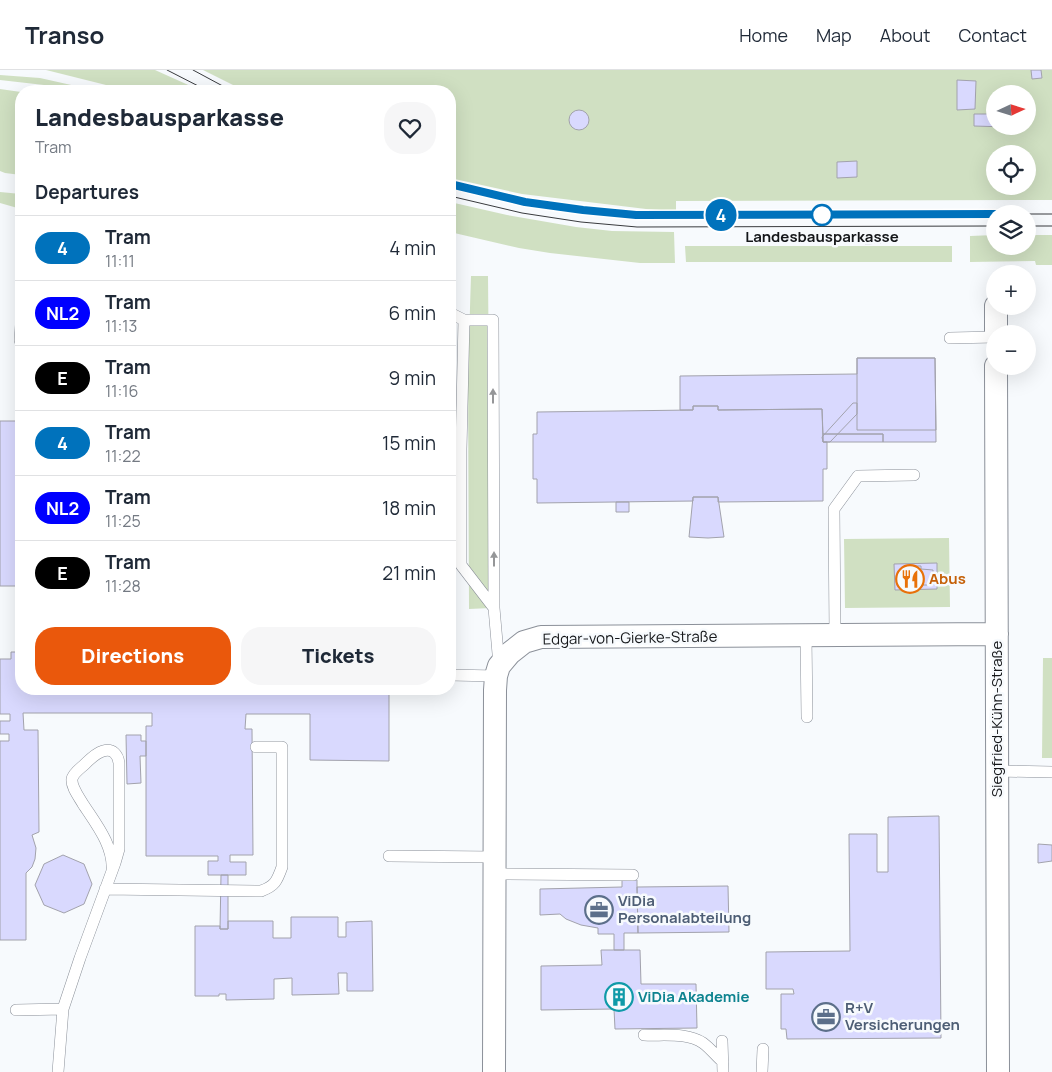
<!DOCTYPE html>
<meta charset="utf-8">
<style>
body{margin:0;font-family:Manrope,sans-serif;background:#f6f6f7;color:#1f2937;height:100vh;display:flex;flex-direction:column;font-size:19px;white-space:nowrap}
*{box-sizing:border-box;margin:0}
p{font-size:16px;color:#747a83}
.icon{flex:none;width:28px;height:28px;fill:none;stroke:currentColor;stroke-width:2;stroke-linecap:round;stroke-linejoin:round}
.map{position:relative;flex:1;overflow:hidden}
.side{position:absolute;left:15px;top:15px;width:441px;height:610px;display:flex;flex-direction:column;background:#fff;border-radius:20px;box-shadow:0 5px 20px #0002}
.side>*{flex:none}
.badge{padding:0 10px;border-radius:16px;font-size:18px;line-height:32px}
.needle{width:32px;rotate:86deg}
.fabs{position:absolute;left:986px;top:15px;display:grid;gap:10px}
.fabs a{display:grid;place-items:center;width:50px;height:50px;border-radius:50%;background:#fff;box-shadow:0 5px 20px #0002;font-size:25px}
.map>.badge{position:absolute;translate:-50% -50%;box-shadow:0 0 0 2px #fff}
h2{padding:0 20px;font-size:19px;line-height:45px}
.round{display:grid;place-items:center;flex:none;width:52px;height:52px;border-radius:20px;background:#f6f6f7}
.overview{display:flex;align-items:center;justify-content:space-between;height:85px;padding:0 20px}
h1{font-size:24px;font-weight:800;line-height:38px}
.button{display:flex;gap:10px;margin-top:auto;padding:10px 20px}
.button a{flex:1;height:58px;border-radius:20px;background:#ea580c;color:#fff;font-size:20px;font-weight:800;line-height:58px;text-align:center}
.button a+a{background:#f6f6f7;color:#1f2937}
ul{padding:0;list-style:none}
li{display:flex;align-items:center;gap:15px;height:65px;padding:0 20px;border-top:1px solid #e0e1e3}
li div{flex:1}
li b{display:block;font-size:19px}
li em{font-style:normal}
li .badge{min-width:55px;font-weight:700;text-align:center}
header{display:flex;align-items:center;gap:30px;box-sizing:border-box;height:70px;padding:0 25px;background:#fff;border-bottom:1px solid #e0e1e3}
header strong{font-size:24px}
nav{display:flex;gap:28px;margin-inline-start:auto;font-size:18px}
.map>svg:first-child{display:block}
.green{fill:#d0e0c2;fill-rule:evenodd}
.building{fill:#d9d9fe;stroke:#a2a2ac}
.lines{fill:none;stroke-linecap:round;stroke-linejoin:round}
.service-casing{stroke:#8b9099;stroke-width:12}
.minor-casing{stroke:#8b9099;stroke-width:24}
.service{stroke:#fff;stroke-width:11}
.minor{stroke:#fff;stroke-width:22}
.tram{stroke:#393b3e;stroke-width:1}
.oneway{fill:#959698}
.line-casing{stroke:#fff;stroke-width:11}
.line{stroke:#0072bc;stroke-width:8}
.stop-dot{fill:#fff;stroke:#0072bc;stroke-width:2.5}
.labels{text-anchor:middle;stroke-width:5;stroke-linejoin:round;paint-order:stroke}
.stop-label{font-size:15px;font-weight:bold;fill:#141619;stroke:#f7fafd}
.food-label{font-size:15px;font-weight:bold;fill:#c56008;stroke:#f7fafd;text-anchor:start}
.street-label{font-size:15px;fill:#141619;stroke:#f7fafd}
.service-label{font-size:15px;font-weight:bold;fill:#4e5e75;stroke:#f7fafd;text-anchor:start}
.culture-label{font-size:15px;font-weight:bold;fill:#0d838f;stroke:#f7fafd;text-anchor:start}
</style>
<header>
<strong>Transo</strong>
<nav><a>Home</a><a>Map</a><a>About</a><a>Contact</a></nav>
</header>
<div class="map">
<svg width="1052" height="1002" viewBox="0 0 1052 1002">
<rect width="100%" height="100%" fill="#f7fafd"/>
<path class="green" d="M46,0H155L195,18L194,20L192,21H124L110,16Z
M203,0H1052V130L676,131V141L646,139L522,124L450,108V21H245ZM995,24H1028V56H995ZM995,84H1028V116H995Z
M0,5L40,8L98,21H75L44,15L0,10Z
M0,19L21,22V105L5,103L0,101Z
M0,122L21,124V139L0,133Z
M450,132L507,145L576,157L612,161L674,162L675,193H640L550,183L519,178L450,162Z
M995,165V176H1028V165H1052V195H1036L1035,191L970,192V166Z
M685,176H952V192H686Z
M471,206H488L491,538L469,539L468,301Z
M949,468L950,537L845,538L844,469Z
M1043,588H1052V688H1042Z"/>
<path class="building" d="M1031,0H1041L1042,8L1032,9Z
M957,10L976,11L975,39L957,40Z
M569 50a10 10 0 1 1 20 0a10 10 0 1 1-20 0Z
M974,44H995V56L1007,57L974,56Z
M857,91V107L837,108V92Z
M865,169H881V173L865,174Z
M857,288H935L936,360H857Z
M857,288H935L936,372H883V364H823L822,339L718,340V336H693V340H680V306L857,304Z
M853,333H857V344L830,372H823L822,367Z
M693,336H718V340L822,339L823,372H827V399H823V431L718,432V427H693V431L537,433V409H533V364H537V342L693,340Z
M450,339L455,347L450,354Z
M0,351H21V516H0Z
M823,364H883V372H823Z
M693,427H718L724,467L708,468L689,467Z
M616,432H629V442H616Z
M937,493V519L895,520L894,494Z
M913,496H921V499L933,500V515H913Z
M11,582H21V619H334V623H389V691L310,690V644H246L245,659H252L253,785H230V792H246V805H208V791H218V786H146V656H152V643H23L24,660H38L39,762L32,765L36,778L35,789L32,797L26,803V870H0V671H9V664H0V651H10V644H0V589H11Z
M126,665H141V671H146V686H140L141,713L127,714Z
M939,746L941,968L787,969L786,959H781V924H794L793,919H766V882L850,881L849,764H877V802H888V747Z
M1038,774L1052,775V791L1038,793Z
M63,785L84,794L92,814L84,834L64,843L44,835L35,815L44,794Z
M221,805H228V859H220Z
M622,810H637V817L638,863H624V880H614V864H598V858L581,855L566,849L560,844L540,845V819L622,817Z
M728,816L729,862L638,863L637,817Z
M291,847H338V867H346V852L372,851L373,921H347V903H338L339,924L292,925V908L274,909V929L226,930V924H219V926H195V856H220V859H228V851H273V868H291Z
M601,880H640L641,914H696L697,958L615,959L614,939L541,940V896L602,895Z"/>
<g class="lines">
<defs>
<path id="service" d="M450,243L464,250H493L494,538L499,595
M464,250L461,379V495L494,538
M21,255L20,270L21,273
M950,268L995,267
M835,565L834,439L858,406L914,405
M806,566L807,647
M450,605L496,606
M997,701L1052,702
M389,786L494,787
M494,804L633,805
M105,819L261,821C275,816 277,811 282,797V677H256
M16,940L63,939
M644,965C663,966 687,962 703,973C710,978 716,986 723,992
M722,971L723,1002
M58,1002L63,939L80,888L115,793L119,779V693C118,685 113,678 103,681C96,683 90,689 85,694C81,698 73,703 72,709C71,717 79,727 83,734C96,754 114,776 112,801
M762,1002L763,979"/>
<path id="minor" d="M996,236V264
M996,296L998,1002
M494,1002L495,620L496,606L499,596L510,583L524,572L541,567L997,564"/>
</defs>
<use href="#service" class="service-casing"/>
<use href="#minor" class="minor-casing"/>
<use href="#service" class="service"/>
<use href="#minor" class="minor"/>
<path class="tram" d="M167,0L208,21
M193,0L232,21
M450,114L525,131L583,140L636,145L995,144
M450,126L522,143L581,152L637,157L995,156
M1028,144H1052
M1028,156H1052"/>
</g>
<defs><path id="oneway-solid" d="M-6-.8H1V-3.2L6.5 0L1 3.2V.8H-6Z" transform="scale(1.25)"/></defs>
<g class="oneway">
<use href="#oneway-solid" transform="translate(493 326) rotate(-90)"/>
<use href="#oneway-solid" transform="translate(494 489) rotate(-90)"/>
</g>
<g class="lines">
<defs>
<path id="line" d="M450,114L525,132L583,140L636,145L995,144"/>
</defs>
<use href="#line" class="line-casing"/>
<use href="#line" class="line"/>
</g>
<defs>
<symbol id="restaurant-ring" viewBox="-11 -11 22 22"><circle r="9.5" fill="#f7fafd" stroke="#e8710a" stroke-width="1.5"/><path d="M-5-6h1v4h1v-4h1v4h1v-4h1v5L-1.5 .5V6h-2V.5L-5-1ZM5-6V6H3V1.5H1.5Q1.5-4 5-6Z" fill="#e8710a"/></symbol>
<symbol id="office-ring" viewBox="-11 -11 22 22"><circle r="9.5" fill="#f7fafd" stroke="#5c6f8a" stroke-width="1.5"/><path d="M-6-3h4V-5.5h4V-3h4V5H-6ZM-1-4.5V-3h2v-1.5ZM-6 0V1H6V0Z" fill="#5c6f8a"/></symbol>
<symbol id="building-ring" viewBox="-11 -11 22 22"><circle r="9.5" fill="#f7fafd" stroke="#0f9aa8" stroke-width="1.5"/><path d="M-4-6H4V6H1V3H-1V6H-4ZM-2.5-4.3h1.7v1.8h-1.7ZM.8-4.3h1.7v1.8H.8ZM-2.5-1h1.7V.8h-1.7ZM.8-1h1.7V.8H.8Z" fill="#0f9aa8"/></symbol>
</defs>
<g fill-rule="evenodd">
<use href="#restaurant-ring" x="894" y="493" width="32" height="32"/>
<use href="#office-ring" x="583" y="824" width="32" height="32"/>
<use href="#building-ring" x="603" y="911" width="32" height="32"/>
<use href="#office-ring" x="810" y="931" width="32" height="32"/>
</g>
<circle class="stop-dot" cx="822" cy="145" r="10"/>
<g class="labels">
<g class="stop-label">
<text x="822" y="172">Landesbausparkasse</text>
</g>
<g class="food-label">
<text x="929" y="514">Abus</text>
</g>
<g class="street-label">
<text transform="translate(630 568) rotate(-1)" y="5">Edgar-von-Gierke-Straße</text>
<text transform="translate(997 649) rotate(-90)" y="5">Siegfried-Kühn-Straße</text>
</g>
<g class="service-label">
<text x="618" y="836">ViDia<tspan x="618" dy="17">Personalabteilung</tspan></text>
<text x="845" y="943">R+V<tspan x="845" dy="17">Versicherungen</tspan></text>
</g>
<g class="culture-label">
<text x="638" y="932">ViDia Akademie</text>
</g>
</g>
</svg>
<div class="fabs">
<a><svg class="needle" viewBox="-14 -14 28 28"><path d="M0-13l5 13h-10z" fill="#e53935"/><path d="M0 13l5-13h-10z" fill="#747a83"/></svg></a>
<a><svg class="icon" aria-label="locate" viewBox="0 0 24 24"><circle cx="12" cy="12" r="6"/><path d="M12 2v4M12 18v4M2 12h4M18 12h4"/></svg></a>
<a><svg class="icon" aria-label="layers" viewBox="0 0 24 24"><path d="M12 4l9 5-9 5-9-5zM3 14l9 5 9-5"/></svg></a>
<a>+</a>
<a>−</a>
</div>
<b class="badge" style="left:721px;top:145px;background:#0072bc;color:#fff">4</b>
<section class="side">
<div class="overview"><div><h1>Landesbausparkasse</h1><p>Tram</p></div><a class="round"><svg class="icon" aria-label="heart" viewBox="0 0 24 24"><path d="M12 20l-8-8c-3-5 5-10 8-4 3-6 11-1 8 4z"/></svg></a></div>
<h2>Departures</h2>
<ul>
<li><span class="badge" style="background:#0072bc;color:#fff">4</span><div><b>Tram</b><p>11:11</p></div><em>4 min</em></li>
<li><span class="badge" style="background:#00f;color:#fff">NL2</span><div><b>Tram</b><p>11:13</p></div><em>6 min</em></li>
<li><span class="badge" style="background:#000;color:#fff">E</span><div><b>Tram</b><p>11:16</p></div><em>9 min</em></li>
<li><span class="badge" style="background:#0072bc;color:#fff">4</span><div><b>Tram</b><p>11:22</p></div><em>15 min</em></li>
<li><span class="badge" style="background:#00f;color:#fff">NL2</span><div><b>Tram</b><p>11:25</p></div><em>18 min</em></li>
<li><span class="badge" style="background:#000;color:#fff">E</span><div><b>Tram</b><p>11:28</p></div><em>21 min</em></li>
</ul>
<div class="button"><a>Directions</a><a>Tickets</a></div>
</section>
</div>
